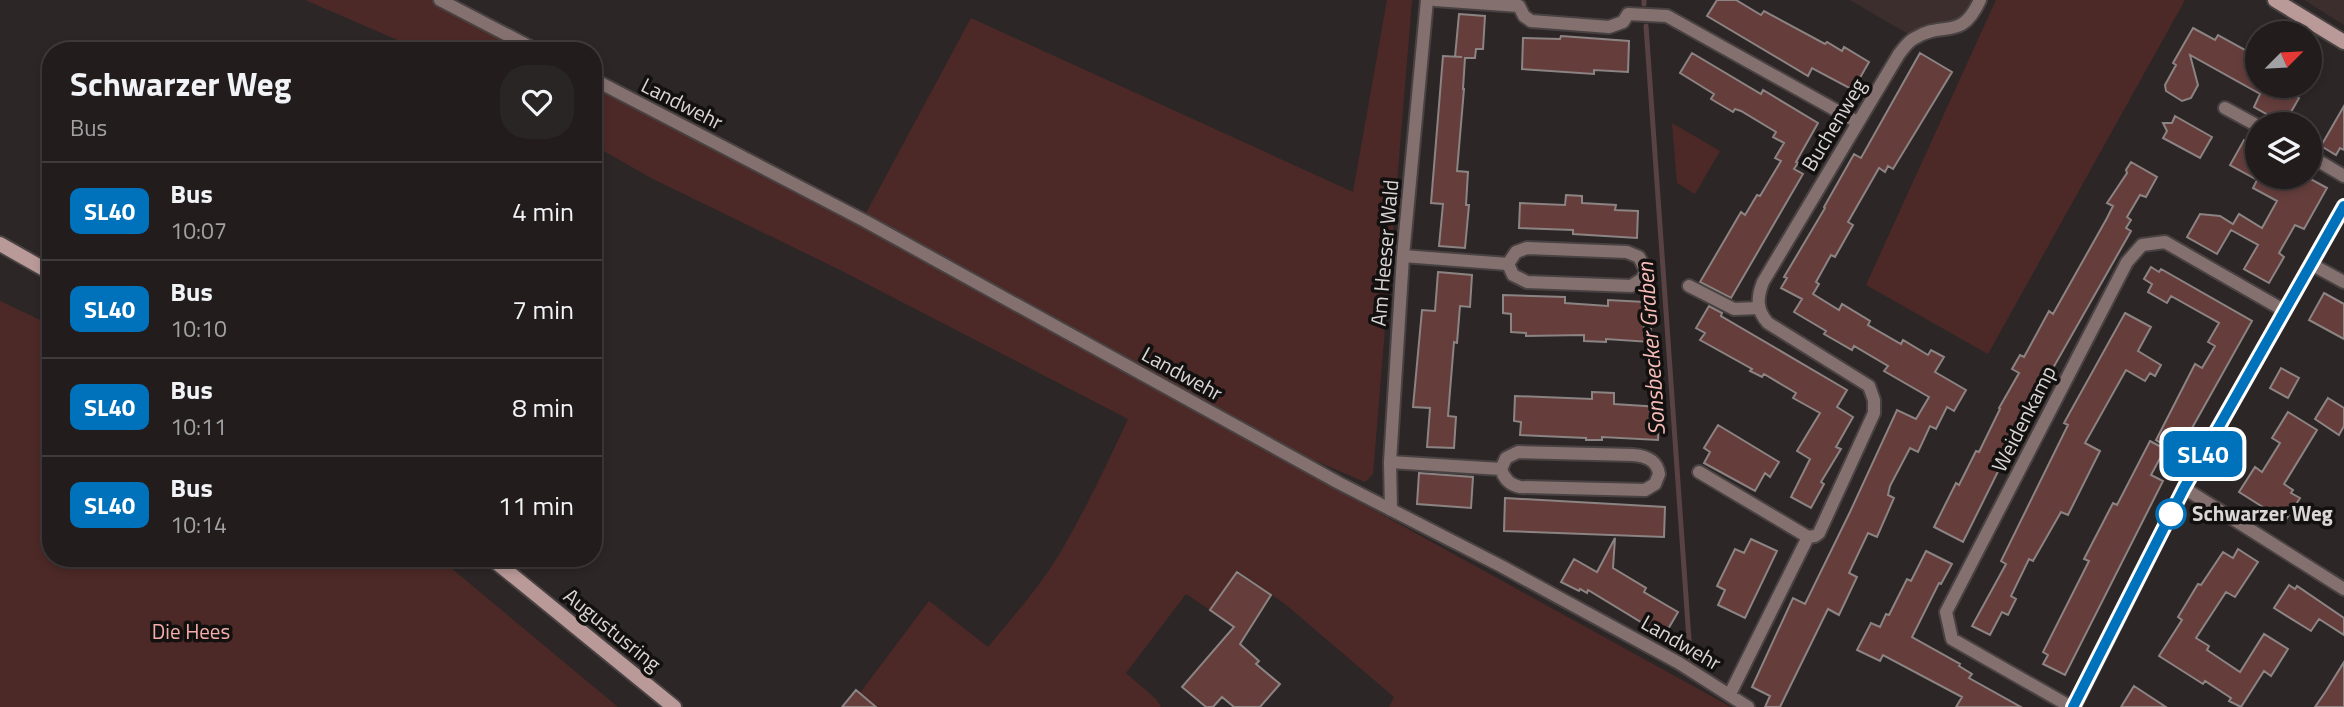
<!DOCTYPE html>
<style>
body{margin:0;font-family:"Titillium Web",sans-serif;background:#2a2525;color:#f1f3f6;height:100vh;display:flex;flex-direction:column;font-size:26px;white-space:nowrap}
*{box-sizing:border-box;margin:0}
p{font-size:23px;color:#a2a1a3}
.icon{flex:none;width:38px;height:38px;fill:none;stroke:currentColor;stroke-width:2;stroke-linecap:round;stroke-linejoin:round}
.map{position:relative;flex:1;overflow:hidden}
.details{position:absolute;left:42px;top:42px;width:560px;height:525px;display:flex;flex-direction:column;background:#221c1c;border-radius:28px;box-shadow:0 4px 10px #0003,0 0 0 2px #3f3a3b}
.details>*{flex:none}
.badge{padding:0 14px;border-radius:10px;font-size:24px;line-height:46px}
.needle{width:46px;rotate:66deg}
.controls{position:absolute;left:2245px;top:21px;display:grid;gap:14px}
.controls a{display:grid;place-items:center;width:77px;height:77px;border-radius:50%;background:#221c1c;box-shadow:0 4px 10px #0003,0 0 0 2px #3f3a3b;font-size:35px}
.map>.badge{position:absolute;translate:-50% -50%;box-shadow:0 0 0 4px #fff}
.round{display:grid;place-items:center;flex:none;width:74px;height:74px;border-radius:28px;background:#2a2525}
.head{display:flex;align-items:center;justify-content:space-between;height:119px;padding:0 28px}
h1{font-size:33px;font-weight:700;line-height:52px}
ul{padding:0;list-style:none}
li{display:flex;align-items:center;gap:21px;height:98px;padding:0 28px;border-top:2px solid #3f3a3b}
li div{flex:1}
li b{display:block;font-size:26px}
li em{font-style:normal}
li .badge{min-width:77px;font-weight:700;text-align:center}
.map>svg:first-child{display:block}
.built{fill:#3c2e2d}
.green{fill:#4c2927}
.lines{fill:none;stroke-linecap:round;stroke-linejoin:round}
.stream{stroke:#594243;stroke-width:5}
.building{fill:#653e3c;stroke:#8c8383;stroke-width:2}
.street-casing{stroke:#494242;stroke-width:16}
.secondary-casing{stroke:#494242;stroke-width:18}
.street{stroke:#84716f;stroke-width:12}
.secondary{stroke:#b99a98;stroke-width:14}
.line-casing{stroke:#fff;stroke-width:16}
.line{stroke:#0072bc;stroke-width:10}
.stop-dot{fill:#fff;stroke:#0072bc;stroke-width:3.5}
.labels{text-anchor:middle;stroke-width:7;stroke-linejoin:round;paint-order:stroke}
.street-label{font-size:21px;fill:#dbd6d6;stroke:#131010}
.stop-label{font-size:21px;font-weight:bold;fill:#dbd6d6;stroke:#131010;text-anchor:start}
.park-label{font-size:21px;fill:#f5ada9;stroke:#131010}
.water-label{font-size:23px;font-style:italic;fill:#f8bdb9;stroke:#131010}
</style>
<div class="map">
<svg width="2344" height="707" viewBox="0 0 2344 707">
<rect width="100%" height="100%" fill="#2d2626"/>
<path class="built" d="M1850,0H1973L1964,15L1957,21L1926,27L1908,34Z
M2304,0H2344V25Z"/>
<path class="green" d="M305,0H432L530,51H423Z
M1387,0H1412L1373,474L1365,482L1297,453L865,215L971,18L1353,192Z
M1996,0H2185L1988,354L1866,285Z
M593,83L867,226L1145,384L1731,707H1389L1394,697L1285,604L1237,570L1210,610L1186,594L1126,673L1156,699L1161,707H877L860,693L929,601L988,647C1012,618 1037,590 1057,558C1084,513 1106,466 1128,419L840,270L653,179L593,145Z
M1672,123L1720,151L1695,194L1677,183Z
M0,301L51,325V558H439L618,707H0Z"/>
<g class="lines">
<path class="stream" d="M1644,0V4
M1646,26L1691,668"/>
</g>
<path class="building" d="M1717,0H1736L1761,15L1764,11L1825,44L1827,42L1842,51L1844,47L1869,62L1853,90L1812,68L1808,76L1707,16Z
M1459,14L1485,16L1483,49H1476L1475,58H1465L1463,89H1464L1457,171L1468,172L1466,205H1469L1465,248L1439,246L1443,204L1431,203L1443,56L1462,57H1455Z
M2193,28L2215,40L2218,35L2258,57V86H2278L2299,98L2284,124L2254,107L2260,94L2190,55L2198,85L2191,98L2182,101L2166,91L2165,85L2176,65L2173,63Z
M1561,36L1629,41L1628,72L1594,70V74L1522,69L1523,38L1560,39Z
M1692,53L1761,94L1763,90L1818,123L1796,162L1798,163L1794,169L1803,174L1731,298L1700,282L1741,212L1745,215L1757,195L1760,196L1781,161L1775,158L1784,143L1773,137L1776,132L1741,111L1735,109L1733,112L1711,99L1714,94L1680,73Z
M1920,53L1952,72L1893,169L1888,166L1885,172L1879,168L1848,222L1853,225L1835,257L1831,255L1816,282L1819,284L1813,294L1839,310L1842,304L1870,321L1868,325L1901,344L1903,340L1928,355L1931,350L1944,357L1935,372L1966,390L1954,411L1947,407L1936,429L1930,426L1918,452L1910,448L1890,486L1888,495L1894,498L1877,537L1868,533L1849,573L1857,577L1839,615L1828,609L1780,707H1765L1770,696L1752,687L1793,598L1805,604L1850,512L1897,410L1916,419L1929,397L1884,371L1888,366L1854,346L1852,350L1824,334L1826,331L1794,312L1802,299L1781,288L1787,278L1784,277L1825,208L1824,207L1854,154L1861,158Z
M2344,106V150L2340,148L2336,155L2321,146Z
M2175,116L2212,137L2200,158L2163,138L2167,131L2163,123H2172Z
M2244,140L2258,148V180L2259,177H2307L2327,188L2304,229L2295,225L2279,253L2284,257L2269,283L2244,269L2258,245L2231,230L2217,254L2187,237L2200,214L2220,216L2233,224L2239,214L2262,228L2277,201L2253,188L2257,180L2230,165Z
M2131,162L2157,177L2146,197L2140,195L2127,217L2131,220L2126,228L2131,231L2024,419L1963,542L1934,527L1956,483L1959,485L1976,451L1979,452L2000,409L1999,408L2019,373L2012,369L2020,355L2024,357L2049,311L2053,314L2107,218L2113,206L2107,203L2127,173L2126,170Z
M1566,195L1582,196V203L1616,205L1615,210L1638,211L1637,238L1573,234V230L1519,228L1520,203L1565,205Z
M2151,267L2159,272L2161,269L2252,321L2178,453L2156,440L2195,364L2202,368L2215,346L2208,342L2219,323L2171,296L2167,303L2148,292L2152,284L2144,279Z
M1438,272L1472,275L1470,307L1460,306L1457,343L1454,342L1448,416L1456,417L1454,448L1427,447L1430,408L1413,407L1422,310L1435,311Z
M2324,293L2344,304V339L2309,320Z
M1503,295L1565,297V303L1608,306V300L1645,302L1644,327H1651L1650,342L1606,339V342L1584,341V335L1526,336V333L1511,332V314L1503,313Z
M1709,306L1722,313L1721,316L1847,390L1837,407L1853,417L1836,447L1841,449L1821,482L1824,484L1811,508L1791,497L1810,459L1797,451L1820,413L1793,398L1796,393L1764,374L1762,377L1750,371L1752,369L1700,340L1705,333L1696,328Z
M2125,313L2151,327L2138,351L2161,365L2155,376L2150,373L2145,381L2126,370L2085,443L2100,451L2068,515L2061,512L2033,561L2029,559L2011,596L2016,599L2008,615L2002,612L1990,635L1972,626L2006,564L2001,561L2068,425L2064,423Z
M2281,368L2299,378L2288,398L2270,388Z
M1592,392L1614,393V404L1660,407L1658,440L1602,437V440H1586V438L1520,435L1521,422L1514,421L1515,396L1592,399Z
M2328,398L2344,408V426L2339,435L2315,419Z
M2288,412L2317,430L2284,484L2293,490L2291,493L2300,498L2285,521L2239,492L2255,467L2262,472L2280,443L2272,438Z
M1718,425L1779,462L1770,477L1765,473L1755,491L1704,463L1710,452L1704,448Z
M2150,441L2165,449L2151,475L2163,481L2065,675L2043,664L2048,655L2043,652L2089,561L2084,559L2113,503L2117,505Z
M1419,473L1473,477L1471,508L1417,504Z
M1505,498L1665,507L1664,537L1504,531Z
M1615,538L1613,568L1646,588L1644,592L1678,612L1664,636L1588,590L1587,593L1580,589L1579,591L1561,582L1574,559L1597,572Z
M1751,539L1777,551L1745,618L1718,605L1725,590L1717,586L1735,549L1744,553Z
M2238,549L2258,562L2235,597L2226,592L2196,638L2209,646L2207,650L2240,672L2264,634L2288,649L2271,676L2264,671L2241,707L2229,701L2231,698L2205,681L2203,684L2159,656L2182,620L2178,617L2198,584L2201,585L2223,552L2233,558Z
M1926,551L1952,564L1941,584L1939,583L1912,637L1960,664L1959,666L1972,674L1969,678L2021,707H1956L1962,697L1883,655L1880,661L1857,650L1871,623L1880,627L1886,614L1889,615L1907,579L1911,581Z
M1237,572L1271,595L1240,644L1259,661L1256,664L1280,684L1260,707H1234L1222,697L1213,707H1206L1182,687L1234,627L1210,610Z
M2289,585L2295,589L2297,586L2344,618V635L2319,619L2311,631L2274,608Z
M2344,662V707H2315L2326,691Z
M2134,686L2166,707H2121Z
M856,690L876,707H842Z"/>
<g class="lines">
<defs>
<path id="street" d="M440,0L538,51
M1435,0L1519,6L1524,16L1531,21L1609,27L1623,22L1628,14L1667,16L1857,122
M593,79L865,221L1339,483L1501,566L1679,663L1748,707
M2225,108L2258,126
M2310,156L2344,176
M1403,256L1508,264L1513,275L1527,282L1631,286L1642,279L1646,271L1639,257L1627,252L1527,248L1516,252L1508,264
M2311,264L2344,282
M1689,286L1734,309L1759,308
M1390,462L1501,469C1504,479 1510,485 1520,487L1645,490L1655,484L1659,474C1657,460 1646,456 1633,455L1518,452L1506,458L1501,469
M1699,472L1808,537
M2184,488L2344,589
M1391,510L1390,462L1403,256L1427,0
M1730,694L1808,537L1815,536L1819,533L1874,413V400L1869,386L1768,323C1756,310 1757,297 1763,282L1899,54C1904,48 1908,41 1915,38C1944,20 1961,42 1980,0
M2071,707L1952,639L1946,612L2127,262L2142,245L2165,242L2285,311
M2074,707L2184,488L2344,206"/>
<path id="secondary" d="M2275,0L2344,42
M0,244L51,273
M491,558L674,707"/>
</defs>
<use href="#street" class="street-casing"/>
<use href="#secondary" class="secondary-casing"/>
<use href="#street" class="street"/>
<use href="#secondary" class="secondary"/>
</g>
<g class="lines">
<defs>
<path id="line" d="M2073,707L2184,488L2344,206"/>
</defs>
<use href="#line" class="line-casing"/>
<use href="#line" class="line"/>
</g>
<circle class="stop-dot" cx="2171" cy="514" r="14"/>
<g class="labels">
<g class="street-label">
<text transform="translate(682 104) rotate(27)" y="7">Landwehr</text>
<text transform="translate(1834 125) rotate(-59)" y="7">Buchenweg</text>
<text transform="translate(1385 253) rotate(-85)" y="7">Am Heeser Wald</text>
<text transform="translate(1182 374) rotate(29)" y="7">Landwehr</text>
<text transform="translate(2024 419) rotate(-63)" y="7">Weidenkamp</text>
<text transform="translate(612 630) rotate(39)" y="7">Augustusring</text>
<text transform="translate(1681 643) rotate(30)" y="7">Landwehr</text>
</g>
<g class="stop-label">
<text x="2192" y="521">Schwarzer Weg</text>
</g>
<g class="park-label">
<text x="191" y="639">Die Hees</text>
</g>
<g class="water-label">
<text transform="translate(1651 349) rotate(-94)" y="8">Sonsbecker Graben</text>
</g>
</g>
</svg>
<div class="controls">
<a><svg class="needle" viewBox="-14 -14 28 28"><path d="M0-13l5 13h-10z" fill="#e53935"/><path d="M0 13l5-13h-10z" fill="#a2a1a3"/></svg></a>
<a><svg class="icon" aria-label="layers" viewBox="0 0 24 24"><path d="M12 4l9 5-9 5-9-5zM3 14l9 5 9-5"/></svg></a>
</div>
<b class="badge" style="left:2203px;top:454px;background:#0072bc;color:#fff">SL40</b>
<section class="details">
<div class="head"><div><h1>Schwarzer Weg</h1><p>Bus</p></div><a class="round"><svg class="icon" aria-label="heart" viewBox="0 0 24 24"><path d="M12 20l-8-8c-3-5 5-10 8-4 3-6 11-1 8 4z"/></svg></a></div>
<ul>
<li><span class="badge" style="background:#0072bc;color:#fff">SL40</span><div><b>Bus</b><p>10:07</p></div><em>4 min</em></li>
<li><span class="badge" style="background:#0072bc;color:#fff">SL40</span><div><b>Bus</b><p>10:10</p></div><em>7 min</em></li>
<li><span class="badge" style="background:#0072bc;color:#fff">SL40</span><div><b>Bus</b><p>10:11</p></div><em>8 min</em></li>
<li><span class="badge" style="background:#0072bc;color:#fff">SL40</span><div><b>Bus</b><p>10:14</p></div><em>11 min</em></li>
</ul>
</section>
</div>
